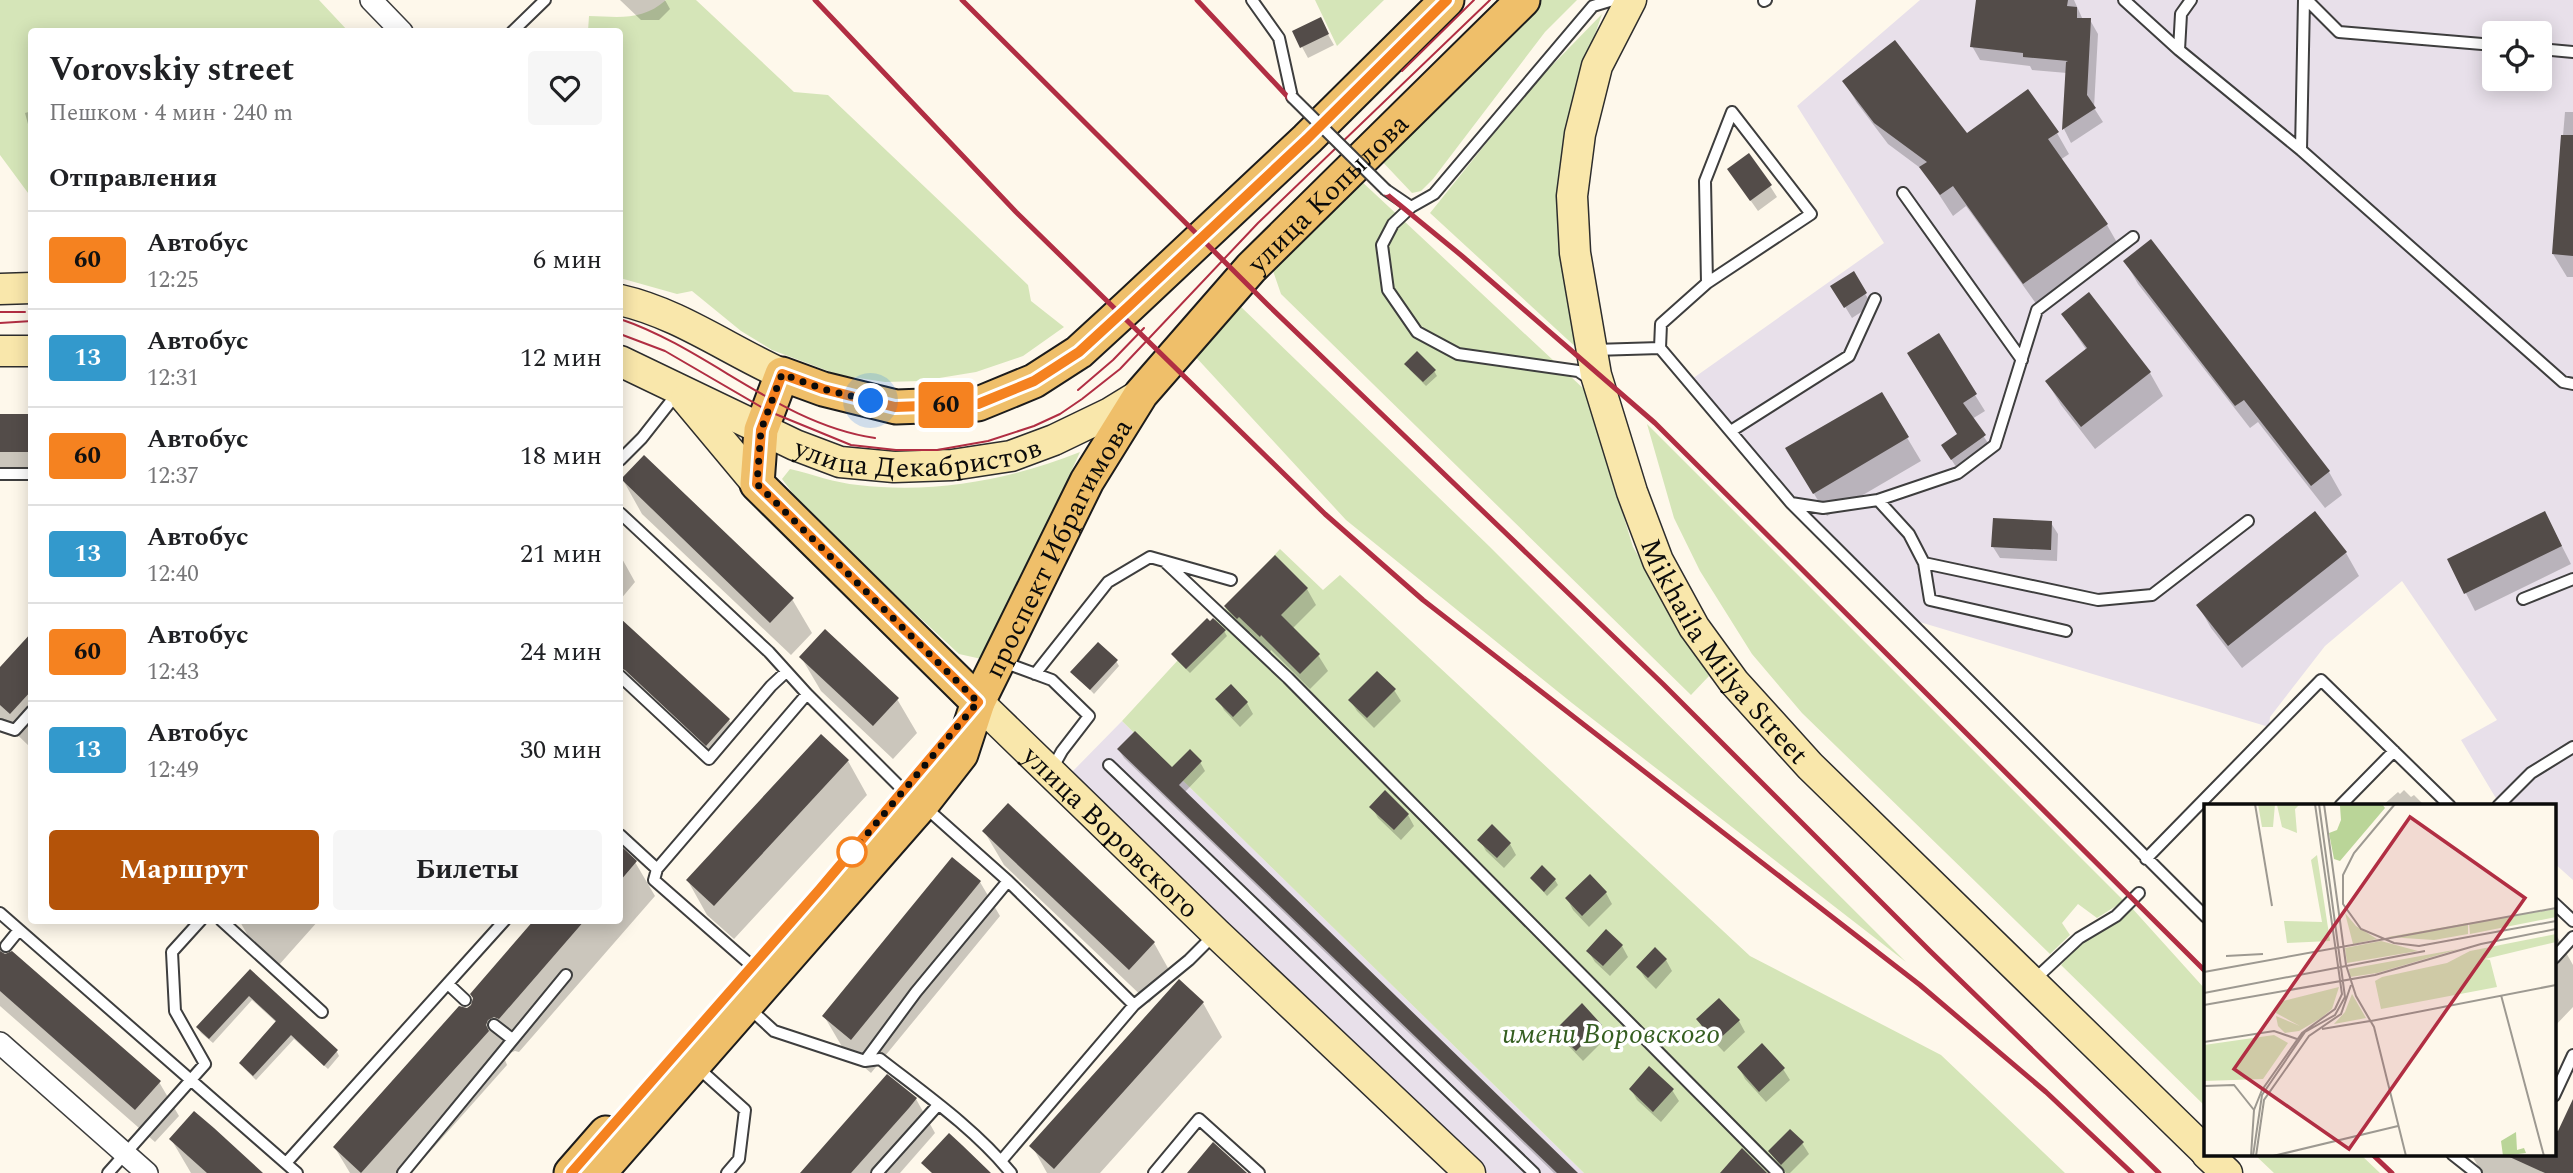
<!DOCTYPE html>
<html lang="ru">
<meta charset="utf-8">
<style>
body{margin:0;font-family:Spectral,serif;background:#f6f6f6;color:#202124;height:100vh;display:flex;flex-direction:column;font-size:26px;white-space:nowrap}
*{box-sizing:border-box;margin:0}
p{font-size:23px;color:#757577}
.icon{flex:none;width:38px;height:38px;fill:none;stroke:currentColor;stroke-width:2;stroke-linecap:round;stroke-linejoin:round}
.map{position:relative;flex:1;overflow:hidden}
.drawer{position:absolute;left:28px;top:28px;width:595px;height:896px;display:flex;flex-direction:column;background:#fff;border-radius:7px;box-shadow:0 4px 18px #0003}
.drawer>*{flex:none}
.badge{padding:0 14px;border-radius:5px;font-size:24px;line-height:46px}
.fabs{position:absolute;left:2482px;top:21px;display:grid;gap:14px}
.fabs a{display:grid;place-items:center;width:70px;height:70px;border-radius:7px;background:#fff;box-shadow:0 4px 18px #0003;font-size:35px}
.you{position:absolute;width:35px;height:35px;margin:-18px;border:5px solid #fff;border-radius:50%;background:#1a73e8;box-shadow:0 0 0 10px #1a73e833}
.map>.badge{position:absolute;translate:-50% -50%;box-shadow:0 0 0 4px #fff}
h2{padding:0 21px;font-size:26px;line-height:63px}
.round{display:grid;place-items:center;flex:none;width:74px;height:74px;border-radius:7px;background:#f6f6f6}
.summary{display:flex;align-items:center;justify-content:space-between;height:119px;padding:0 21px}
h1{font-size:33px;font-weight:700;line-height:52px}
.button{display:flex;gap:14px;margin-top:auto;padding:14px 21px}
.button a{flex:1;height:80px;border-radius:7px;background:#b45309;color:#fff;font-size:28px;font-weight:700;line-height:80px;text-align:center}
.button a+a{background:#f6f6f6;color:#202124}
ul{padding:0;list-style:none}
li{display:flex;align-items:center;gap:21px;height:98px;padding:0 21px;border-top:2px solid #e0e0e0}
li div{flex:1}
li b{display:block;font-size:26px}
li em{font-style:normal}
li .badge{min-width:77px;font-weight:700;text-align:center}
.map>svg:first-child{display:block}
.industrial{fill:#e8e0ea;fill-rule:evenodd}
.green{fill:#d5e5b8}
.shadow{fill:#0003}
.building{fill:#534c49}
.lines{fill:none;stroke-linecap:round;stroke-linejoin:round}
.lane-casing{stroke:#3e3e3e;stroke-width:14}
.street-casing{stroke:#3e3e3e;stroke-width:24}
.secondary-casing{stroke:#2d2d2d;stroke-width:33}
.primary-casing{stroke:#1c1c1c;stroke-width:37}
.lane{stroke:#fff;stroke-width:10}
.street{stroke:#fff;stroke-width:21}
.secondary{stroke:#f9e7ab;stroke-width:30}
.primary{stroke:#efbf6a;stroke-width:33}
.tram{stroke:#b12e43;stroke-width:2}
.rail{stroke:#b12e43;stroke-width:5}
.lane-bridge-casing{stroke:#3e3e3e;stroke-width:14;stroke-linecap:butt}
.lane-bridge{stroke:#fff;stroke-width:10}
.line-casing{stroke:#fff;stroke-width:16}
.line{stroke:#f58220;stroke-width:10}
.walk{stroke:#0b0b0b;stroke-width:7;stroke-dasharray:0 12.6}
.stop-dot{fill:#fff;stroke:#f58220;stroke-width:3.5}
.labels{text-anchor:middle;stroke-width:7;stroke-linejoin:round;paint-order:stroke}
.street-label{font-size:28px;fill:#0b0b0b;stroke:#fff}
.park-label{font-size:28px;font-style:italic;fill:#355e21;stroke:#fff}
.inset-road{fill:none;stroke:#9d9991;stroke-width:2}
.view{fill:#b12e43;fill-opacity:0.15;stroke:#b12e43;stroke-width:3.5}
.inset-edge{fill:none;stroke:#0b0b0b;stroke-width:3.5}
</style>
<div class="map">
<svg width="2573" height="1173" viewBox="0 0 2573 1173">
<rect width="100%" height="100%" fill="#fef8eb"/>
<path class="industrial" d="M1920,0H2573V880L2554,863V806L2500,805L2461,740L2497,720L2402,581L2325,646L2270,717L2269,727L1913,620L1820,528L1692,379L1884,243L1797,106ZM2494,33H2539V79H2494Z
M1122,721L1584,1173H1488L1072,772Z"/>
<path class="green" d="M0,0H319L348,31L32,32L31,197L0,155Z
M666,0H696L794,92L828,95L1028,285L1031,301L1064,327L1023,356L976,372L921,381L885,382L839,375L772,350L741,331L692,291L677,294L620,278V142L623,138L620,123V32L588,31L589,16C620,17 642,21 666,0Z
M1315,0H1384L1337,46Z
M1539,0H1577L1545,32L1433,179L1421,191L1412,193L1377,156Z
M1602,14L1579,81L1566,151L1558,236L1567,302L1580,351L1430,213L1533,85Z
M1359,179L1585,390L1633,547L1709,676L1691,695L1281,294L1272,268Z
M1240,306L1489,546L1906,962L1572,703L1346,520L1193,354Z
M1647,424L2124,901L2097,918L2078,904L2062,923L2070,935L2050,954L1802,713L1752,654L1700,571L1674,518Z
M1080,452L986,660L959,654L809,515L782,479L790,469C812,474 835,483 858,485C934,494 1010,480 1080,452Z
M1280,549L1323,590L1340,575L1750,956L1941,1055L2065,1173H1584L1122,721Z
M2131,907L2205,989V1106L2061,965L2081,942Z
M2254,1154H2360L2380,1173H2274Z"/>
<path class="shadow" d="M620,0H665L670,9L659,20H641Z
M1978,0H2074L2083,20H2090L2098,34L2094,108L2103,122L2071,143L2064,129L2067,73L2032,70L2030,66L1980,60L1972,46Z
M1326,31L1334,45L1308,58L1302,47Z
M1844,81L1966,135L2057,133L2069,154L2060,160L2107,225L2119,246L2037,305L1966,206L1953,216L1923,170L1888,144L1857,103Z
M32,111V139L25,113Z
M2565,112H2573V277H2567L2553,254Z
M1729,170L1770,186L1777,197L1758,211Z
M2125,261L2329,472L2342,495L2325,508L2258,422L2250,428L2138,284Z
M1853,274L1872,305L1852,318L1833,287Z
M2089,295L2150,373L2163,396L2095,449L2061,405L2047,382L2087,351L2063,315Z
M1938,336L1985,411L1972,419L1994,452L1961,475L1943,446L1959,434Z
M1409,369L1434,371L1437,376L1426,386Z
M1881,394L1921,461L1827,516L1788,449Z
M0,416H32V481H0Z
M623,480L792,599L812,633L791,655L642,514Z
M2545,513L2571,564L2475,611L2449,560Z
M2051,523L2058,534L2057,561L2000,558L1993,547Z
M2346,553L2359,576L2242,668L2211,628L2198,605Z
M620,555L635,582L620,600Z
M1307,589L1316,605L1292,629L1318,655L1328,671L1310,689L1271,650L1270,652L1250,632L1247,634L1235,623L1226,607Z
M620,620L729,720L736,732L713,756L633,681L626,679L620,673Z
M1224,631L1227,636L1190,673L1176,659Z
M32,635V745L30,747L0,718V670Z
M801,657L897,699L917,733L893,759L821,691Z
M1116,661L1119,666L1094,694L1073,672Z
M1394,690L1401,701L1374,728L1357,711L1350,700Z
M1218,699L1247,703L1253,714L1240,727L1224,710Z
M1119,750L1172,770L1200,762L1205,771L1184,793L1576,1173H1554L1124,758Z
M848,761L867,795L734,939L707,915L688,881Z
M2404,790L2411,797L2414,795L2425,806H2382L2398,792L2400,794Z
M1372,807L1408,815L1414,826L1401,840L1378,818Z
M984,831L1154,943L1173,977L1149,1003L1004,865Z
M1480,840L1510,844L1516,855L1504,868L1486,851Z
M620,846L635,862L655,896L519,1052L515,1051L507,1054L505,1060L507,1065L411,1173H350L335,1148L473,1006L536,920H620Z
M1532,878L1555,880L1558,885L1547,896Z
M980,882L1000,916L871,1073L844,1050L824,1016Z
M1606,893L1612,904L1589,927L1573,910L1567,898Z
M239,920H319L278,966L251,941Z
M2554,931L2573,965V1007L2554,1027Z
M0,943L7,955L159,1082L179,1116L155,1142L0,1006Z
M1622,946L1628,957L1610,976L1595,962L1588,951Z
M1666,960L1672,971L1656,989L1645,978L1638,967Z
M250,972L337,1052L339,1056L328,1069L294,1039L256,1080L244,1068L241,1063L277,1023L252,1000L213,1043L201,1033L198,1028Z
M1719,1000L1739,1021L1745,1032L1724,1052L1704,1031L1698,1019Z
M1203,1003L1222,1037L1100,1173H1047L1032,1146Z
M1601,1026L1607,1037L1583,1061L1564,1041L1557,1030Z
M1739,1067L1783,1069L1790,1080L1766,1102L1745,1079Z
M1631,1089L1672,1090L1679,1101L1661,1122L1637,1100Z
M916,1099L935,1133L900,1173H802Z
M2573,1104V1173H2482L2471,1154H2554V1131L2559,1133Z
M171,1139L261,1173H191Z
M1802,1143L1809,1154L1790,1173H1786L1770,1152Z"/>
<path class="building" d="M1976,0H2068L2067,6L2077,7V18H2091L2087,95L2096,108L2062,130L2066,62L2068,61L2023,57V53L1970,47Z
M1321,17L1329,34L1300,48L1292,31Z
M1895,40L1967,133L2028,89L2059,132L2048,139L2108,224L2023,284L1953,186L1940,195L1919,167L1927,162L1874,123L1842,81Z
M2561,135H2573V256L2552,254Z
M1749,153L1772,185L1750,201L1727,169Z
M2151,239L2330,471L2311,486L2244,400L2235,406L2123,261Z
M1854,271L1867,293L1844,308L1830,286Z
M2089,292L2151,372L2081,427L2045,381L2087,348L2061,314Z
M1939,333L1977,394L1963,403L1986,435L1951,460L1941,445L1957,434L1907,353Z
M1417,351L1436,370L1423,382L1404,364Z
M1882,392L1909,437L1813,494L1785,448Z
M0,414H32V452H0Z
M644,455L794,598L770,623L621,479Z
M2315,511L2347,552L2228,646L2196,605Z
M2545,511L2562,546L2464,594L2447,559Z
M1993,518L2052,521L2051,550L1991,547Z
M1275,555L1308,588L1281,615L1320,654L1300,674L1261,635L1260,637L1239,617L1237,619L1224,606Z
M620,618L730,719L706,746L625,670L620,668Z
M1207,618L1210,621L1213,618L1226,630L1186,669L1171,654Z
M825,629L899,698L873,726L799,657Z
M32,632V690L10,714L0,705V667Z
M1098,642L1118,660L1090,690L1070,672Z
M1377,671L1396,689L1367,718L1348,700Z
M1231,684L1248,702L1233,717L1215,699Z
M1135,731L1172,767L1190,749L1202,761L1179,785L1578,1173H1557L1117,749Z
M821,734L849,760L714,906L686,880Z
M1385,790L1409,814L1394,830L1369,807Z
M1008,803L1155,942L1129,970L982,831Z
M1492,824L1511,843L1497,858L1477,840Z
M620,845L637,861L620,881Z
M952,857L981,881L851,1040L822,1016Z
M1542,865L1556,879L1544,892L1530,878Z
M1590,874L1607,892L1582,916L1565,898Z
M534,920H585L499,1019L494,1017L488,1020L486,1025L489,1031L361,1173L333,1147L459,1006L467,1008L471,1005L473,998L470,994Z
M1606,929L1623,945L1603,966L1586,951Z
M1655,947L1667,959L1648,978L1636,967Z
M0,951L5,954L12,951L161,1081L135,1110L0,991Z
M250,969L338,1050L324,1066L291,1035L253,1076L239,1063L276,1021L249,996L209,1039L196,1027Z
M1179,979L1204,1002L1054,1169L1029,1146Z
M1719,998L1740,1020L1716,1042L1696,1019Z
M1582,1003L1602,1025L1576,1051L1555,1030Z
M1762,1043L1785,1068L1759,1092L1737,1067Z
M1649,1066L1674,1089L1653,1112L1629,1089Z
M887,1074L917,1098L909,1108L851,1173H800Z
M2573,1099V1173H2545L2503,1154H2554V1129L2558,1131Z
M194,1111L214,1128L263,1173H207L169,1139Z
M1790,1129L1804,1142L1781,1165L1768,1151Z
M949,1133L962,1145L991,1173H932L921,1163Z
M1213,1142L1247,1173H1187Z
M1742,1148L1767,1173H1720Z"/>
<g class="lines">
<defs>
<path id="lane" d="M1252,0L1279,38L1292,97
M2124,0L2179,50L2301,150
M2304,0L2301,150L2563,382L2573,384
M2307,0L2339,32L2494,45
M1764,1L1766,0
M512,32L545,0
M2539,49L2573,52
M2179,50L2181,14L2191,0
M1386,190L1411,207
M1903,193L2022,360
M1707,283L1811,214L1732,112L1705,181L1707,283L1661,324L1660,348L1791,503L1823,508L1878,500L1958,473L1995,445L2037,310L2133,237
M1594,350L1660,348
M1593,381L1578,371L1458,354L1417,332L1388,290L1382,245L1393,224L1411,207L1434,194L1593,6L1613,0
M1731,431L1849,356L1875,299
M620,460L642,438L679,391
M0,474H32
M1878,500L1909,534L1924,563L2098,600L2152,595L2248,521
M1791,503L2206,917
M620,513L769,652L807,694L904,791
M1164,561L1288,678L1778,1173
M1924,563L1930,600L2066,631
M2523,599L2573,579
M1003,662L1052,680L1089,716L1062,751L1052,769
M1035,674L1108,582L1150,557L1231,580
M620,676L709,759L771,686L786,672
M0,725L15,730L32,711
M1109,765L1534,1173
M2340,806L2394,751
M2498,806L2531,773L2573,747
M925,807L1008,881L1134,1005
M620,835L657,869
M2146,859L2321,680L2450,806
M2554,903L2573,921
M0,913L297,1173
M221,920L322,1012
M6,946L19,930
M2554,958L2573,937
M752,966L654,880L657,869L807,694
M2034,980L2079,938L2116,916L2139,893
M448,984L465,1000
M748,1007L774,1031L865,1061L916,992L1008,881
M494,1025L512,1039
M865,1061L880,1059C925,1094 975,1129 1011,1173
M696,1066L745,1110L739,1159L727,1173
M2554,1096L2573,1055
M2452,1154L2476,1173
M1001,1161L1134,1005L1189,960L1214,935
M286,1163L505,920
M108,1173L205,1064L175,1011L172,952L201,920
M403,1173L566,975
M877,1173L938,1105
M1154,1173L1199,1119L1259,1173"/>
<path id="street" d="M371,0L402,32
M0,1043L147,1173"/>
<g id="secondary">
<path id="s1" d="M1631,0L1597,66L1580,134L1572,196L1575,253L1596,375L1632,492L1658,561L1694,627L1734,682L1810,766L2206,1152"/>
<path d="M0,289L32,288"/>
<path d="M620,300C678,313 727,349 782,374"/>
<path d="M0,351H32"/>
<path id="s2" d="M620,361L795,445L840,462L894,467L952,465L1011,456L1054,440L1110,413L1141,394"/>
<path d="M686,399L757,484"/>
<path id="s3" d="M978,702L1216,933L1470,1173"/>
<path d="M2207,1154L2227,1173"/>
</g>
<g id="primary">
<path d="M978,702L757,484L761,430L782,374L823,389L896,407L978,404L1034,381L1079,352L1128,307L1307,139L1447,0"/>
<path d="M571,1173L606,1133"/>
<path id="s4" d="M599,1173L922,804L961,754L978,702L1087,481L1141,394L1251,268L1523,0"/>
</g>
</defs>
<use href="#lane" class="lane-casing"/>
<use href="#street" class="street-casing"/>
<use href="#secondary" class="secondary-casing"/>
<use href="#primary" class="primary-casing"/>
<use href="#lane" class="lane"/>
<use href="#street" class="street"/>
<use href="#secondary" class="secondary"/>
<use href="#primary" class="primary"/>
<path class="tram" d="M1402,71L1474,0
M0,312H25
M620,319C709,349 780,424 875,438
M0,323L32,321
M620,334L665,351L768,411L851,445L896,450H937L988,441L1034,426L1060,414L1082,399L1120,369L1258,223L1490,0
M1078,390L1113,360L1144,328"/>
<path class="rail" d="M815,0L1016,212L1325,514L1423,600L1920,985L2046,1092L2132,1173
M962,0L1268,305L1663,684L1930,951L2159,1173
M1197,0L1286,95L1390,197L1462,256L1655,423L2206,972
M2372,1154L2392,1173"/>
<defs>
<path id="lane-bridge" d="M1292,97L1386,190"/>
</defs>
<use href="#lane-bridge" class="lane-bridge-casing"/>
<use href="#lane-bridge" class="lane-bridge"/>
</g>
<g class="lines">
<defs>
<path id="line" d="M571,1173L820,889L978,702L757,484L761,430L782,374L823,389L895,407L978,404L1034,381L1079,352L1128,307L1307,139L1447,0"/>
</defs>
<use href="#line" class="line-casing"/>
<use href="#line" class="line"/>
<path class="walk" d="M852,852L978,702L757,484L761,430L782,374L823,389L871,401"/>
</g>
<circle class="stop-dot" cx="852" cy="852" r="14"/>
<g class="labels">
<g class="street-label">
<text dy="10" stroke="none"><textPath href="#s4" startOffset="1232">улица Копылова</textPath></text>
<text dy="10" stroke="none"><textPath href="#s2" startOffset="320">улица Декабристов</textPath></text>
<text dy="10" stroke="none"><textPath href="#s4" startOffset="782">проспект Ибрагимова</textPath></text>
<text dy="10" stroke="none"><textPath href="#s1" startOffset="696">Mikhaila Milya Street</textPath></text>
<text dy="10" stroke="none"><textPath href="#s3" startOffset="186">улица Воровского</textPath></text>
</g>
<g class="park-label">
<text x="1611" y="1043">имени Воровского</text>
</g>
</g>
<g transform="translate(2204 804)">
<rect width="352" height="352" fill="#fef8eb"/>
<path d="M54,0H71L69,23H58ZM96,0L91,5L93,29L78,23L73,1ZM113,51L126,137L83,139L80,117L118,118L107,56ZM352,105V113L266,130L265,119ZM141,109L152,122L173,135L149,140ZM264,119V130L230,136L184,133ZM352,130V138L281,155L286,156L293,183L177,205L171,177L178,173L243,159L266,147ZM177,137L214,147L143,159L141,144ZM255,145L173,169L146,173L145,165ZM135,183L128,205L117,214L95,227L81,229L74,222L72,212L96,222L72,209L75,198ZM148,190L162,214L130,220L141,208ZM70,231L84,239L59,275L0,277V241Z" fill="#d5e5b8"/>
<path d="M130,0H178L181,4L136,57L130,55L125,29L133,26L137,16L136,2ZM312,328L313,346L320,344L322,349L299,352L297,337Z" fill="#bad598"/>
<path class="inset-road" d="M51,0L68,102M120,0L142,161L152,192L170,223L202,352M191,0L150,49L139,71V100L157,125L190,139L215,142L352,117M22,152L59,150M0,168L352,104M0,189L221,147M297,191L340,352M0,201L171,171L277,140L352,125M167,217L352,181M118,225L166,217M0,238L70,227L93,235M0,282L30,281L50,306M47,352L50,306L58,286L98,229L131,205L138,190L111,0M49,352L58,291L101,228L131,211L141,193L115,0M52,352L60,296L105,232L137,210L147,181M69,352L194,322"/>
<path class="view" d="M206,13L321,94L145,345L30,265Z"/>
<rect width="352" height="352" class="inset-edge"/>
</g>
</svg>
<div class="fabs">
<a><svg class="icon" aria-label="locate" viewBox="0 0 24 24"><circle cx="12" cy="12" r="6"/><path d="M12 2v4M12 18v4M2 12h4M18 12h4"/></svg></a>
</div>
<div class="you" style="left:871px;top:401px"></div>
<b class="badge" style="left:946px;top:405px;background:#f58220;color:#111">60</b>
<section class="drawer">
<div class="summary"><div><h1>Vorovskiy street</h1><p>Пешком · 4 мин · 240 m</p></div><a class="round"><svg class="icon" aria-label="heart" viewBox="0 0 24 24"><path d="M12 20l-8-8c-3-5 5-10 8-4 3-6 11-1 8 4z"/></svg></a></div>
<h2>Отправления</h2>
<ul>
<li><span class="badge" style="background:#f58220;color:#111">60</span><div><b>Автобус</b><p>12:25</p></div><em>6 мин</em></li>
<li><span class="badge" style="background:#39c;color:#fff">13</span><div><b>Автобус</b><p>12:31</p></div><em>12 мин</em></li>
<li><span class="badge" style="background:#f58220;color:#111">60</span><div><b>Автобус</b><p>12:37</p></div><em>18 мин</em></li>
<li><span class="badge" style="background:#39c;color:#fff">13</span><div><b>Автобус</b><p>12:40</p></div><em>21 мин</em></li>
<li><span class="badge" style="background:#f58220;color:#111">60</span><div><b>Автобус</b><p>12:43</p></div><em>24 мин</em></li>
<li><span class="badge" style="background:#39c;color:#fff">13</span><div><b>Автобус</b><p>12:49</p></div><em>30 мин</em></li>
</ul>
<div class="button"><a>Маршрут</a><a>Билеты</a></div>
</section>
</div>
